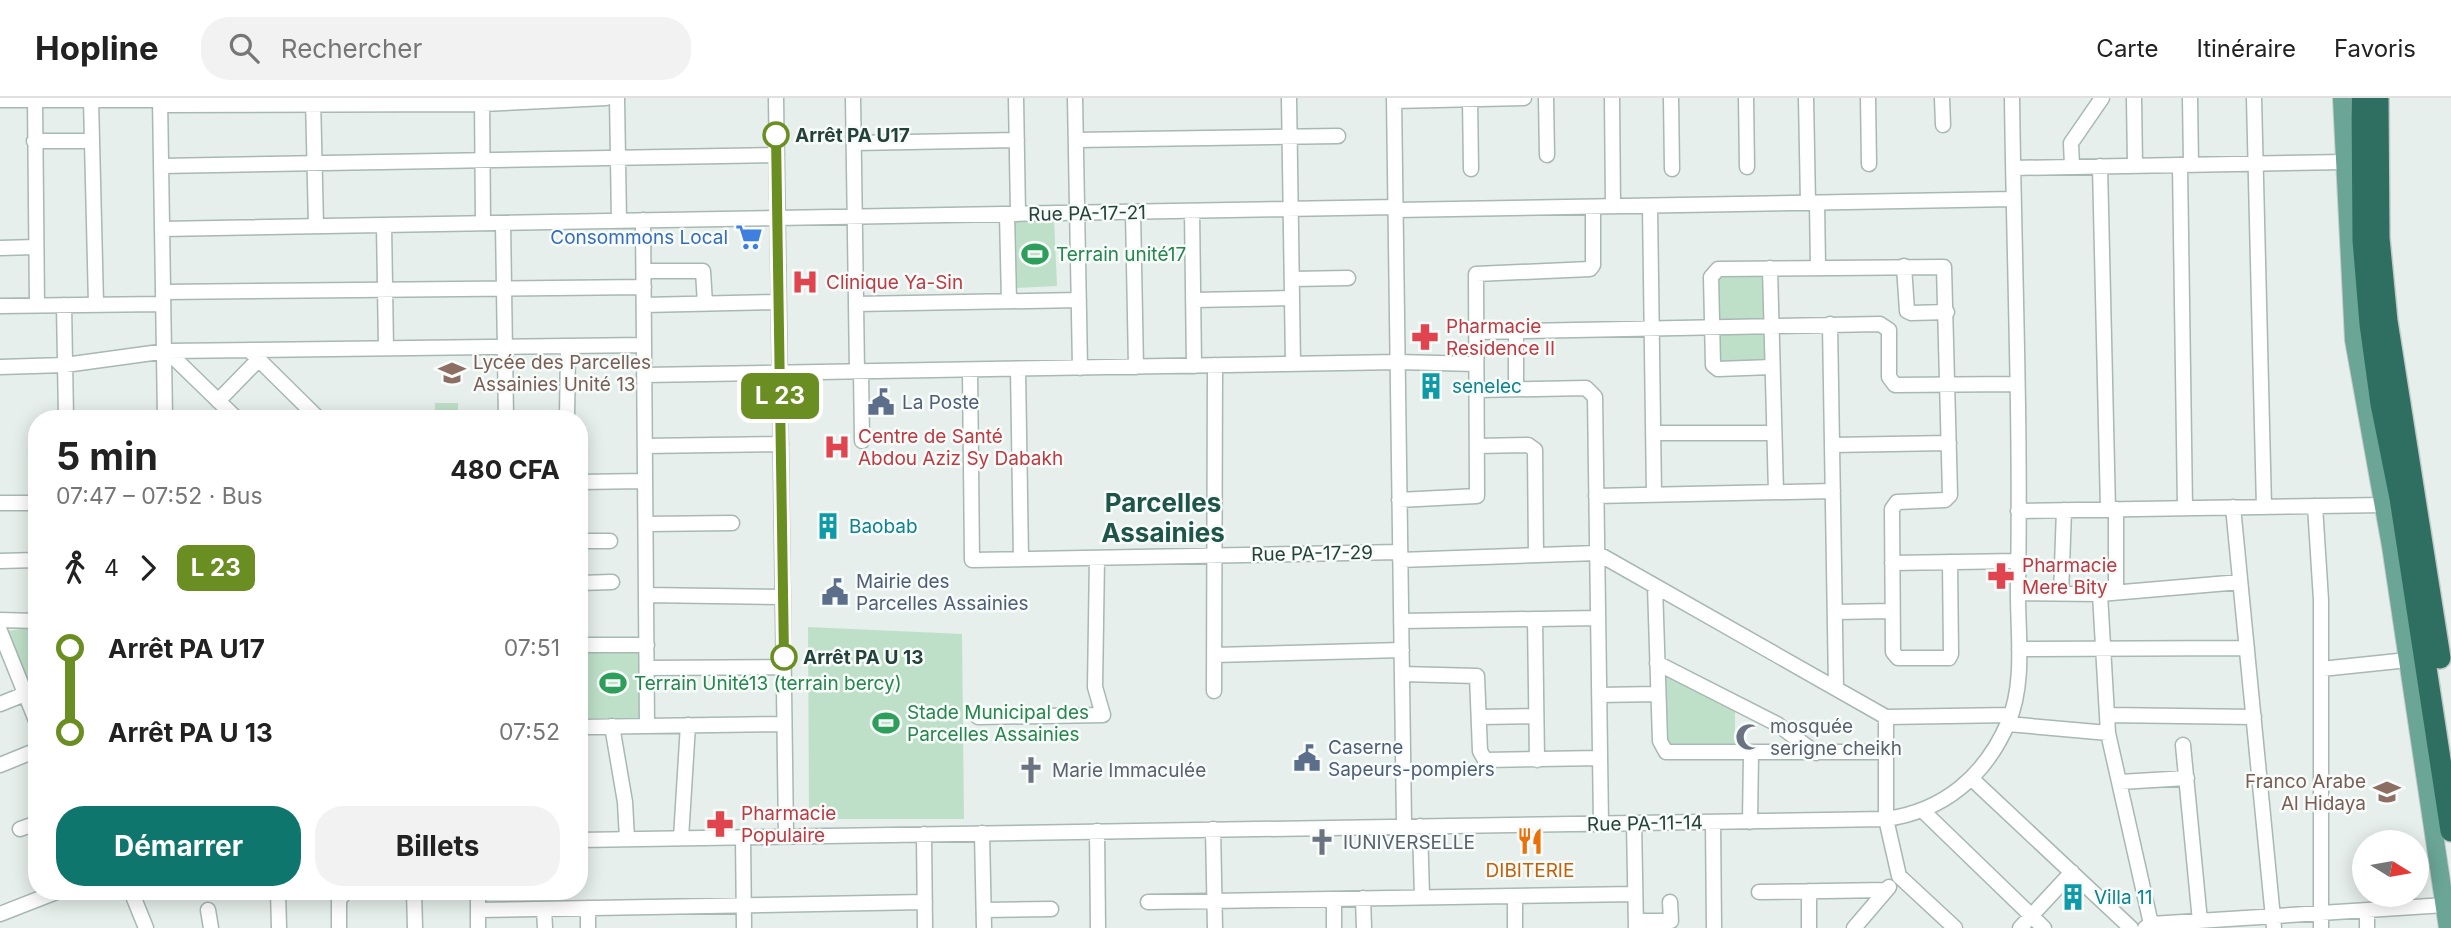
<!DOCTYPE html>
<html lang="fr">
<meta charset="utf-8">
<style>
body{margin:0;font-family:Inter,sans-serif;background:#f2f2f2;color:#222;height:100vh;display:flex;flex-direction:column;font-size:26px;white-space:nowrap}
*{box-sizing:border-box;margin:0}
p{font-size:23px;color:#767676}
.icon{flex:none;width:38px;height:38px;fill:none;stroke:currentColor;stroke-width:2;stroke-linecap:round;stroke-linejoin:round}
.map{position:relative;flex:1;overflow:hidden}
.details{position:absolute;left:28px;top:312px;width:560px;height:490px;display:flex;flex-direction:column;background:#fff;border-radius:28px;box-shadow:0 4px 18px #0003}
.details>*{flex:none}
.badge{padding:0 14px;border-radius:10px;font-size:24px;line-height:46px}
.needle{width:46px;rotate:101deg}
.fabs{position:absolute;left:2352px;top:732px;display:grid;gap:14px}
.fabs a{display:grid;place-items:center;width:77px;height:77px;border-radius:50%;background:#fff;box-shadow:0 4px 18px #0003;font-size:35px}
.map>.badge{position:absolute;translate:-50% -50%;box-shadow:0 0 0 4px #fff}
.legs{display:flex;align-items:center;gap:10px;height:77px;padding:0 28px;font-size:23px}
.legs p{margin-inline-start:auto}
.head{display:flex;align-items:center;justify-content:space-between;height:119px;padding:0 28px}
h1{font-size:38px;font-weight:700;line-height:52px}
.button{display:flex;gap:14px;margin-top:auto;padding:14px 28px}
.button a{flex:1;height:80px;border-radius:28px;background:#0f766e;color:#fff;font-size:28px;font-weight:700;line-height:80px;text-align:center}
.button a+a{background:#f2f2f2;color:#222}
ul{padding:0 28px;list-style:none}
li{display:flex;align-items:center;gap:24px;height:84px;font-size:26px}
li i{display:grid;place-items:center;width:10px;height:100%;margin:0 9px;background:currentColor}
li i::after{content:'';width:18px;height:18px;margin:-9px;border:5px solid;border-radius:50%;background:#fff}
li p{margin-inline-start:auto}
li:first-child i{background:linear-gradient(#0000 50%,currentColor 0)}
li:last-child i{background:linear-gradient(currentColor 50%,#0000 0)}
header{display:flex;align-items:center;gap:42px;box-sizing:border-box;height:98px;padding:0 35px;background:#fff;border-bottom:2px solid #e0e0e0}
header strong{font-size:33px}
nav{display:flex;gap:38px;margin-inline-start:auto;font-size:24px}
.search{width:490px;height:63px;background:#f2f2f2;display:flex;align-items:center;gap:18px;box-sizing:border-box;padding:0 24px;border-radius:28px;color:#767676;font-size:26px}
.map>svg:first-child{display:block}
.green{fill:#bfe0c8}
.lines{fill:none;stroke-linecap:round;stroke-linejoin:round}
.minor-casing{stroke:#a8b8b2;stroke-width:17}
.major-casing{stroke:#c2cac8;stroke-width:20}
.highway-casing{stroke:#c2cac8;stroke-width:24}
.minor{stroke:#fff;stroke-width:14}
.major{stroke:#6aa596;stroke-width:18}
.highway{stroke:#2f6f62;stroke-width:21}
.line-1-casing{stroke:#fff;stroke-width:16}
.line-1{stroke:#6b8e23;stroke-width:10}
.stop-1-dot{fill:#fff;stroke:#6b8e23;stroke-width:3.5}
.labels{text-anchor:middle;stroke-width:5;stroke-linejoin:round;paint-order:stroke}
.stop-label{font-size:19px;font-weight:bold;fill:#24423a;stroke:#f7fbf9;text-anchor:start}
.street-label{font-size:19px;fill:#24423a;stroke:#f7fbf9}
.shop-label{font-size:19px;fill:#366cbe;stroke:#f7fbf9;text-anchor:end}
.leisure-label{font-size:19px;fill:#27864d;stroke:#f7fbf9;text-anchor:start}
.health-label{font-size:19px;fill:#be3a42;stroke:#f7fbf9;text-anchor:start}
.education-label{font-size:19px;fill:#785e54;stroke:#f7fbf9;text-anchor:start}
.culture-label{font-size:19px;fill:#0d838f;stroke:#f7fbf9;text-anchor:start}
.service-label{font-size:19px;fill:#4e5e75;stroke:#f7fbf9;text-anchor:start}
.worship-label{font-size:19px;fill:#5b616d;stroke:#f7fbf9;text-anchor:start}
.food-label{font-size:19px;fill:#c56008;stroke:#f7fbf9}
.district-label{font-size:26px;font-weight:bold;fill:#1f5548;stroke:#f7fbf9}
</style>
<header>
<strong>Hopline</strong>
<div class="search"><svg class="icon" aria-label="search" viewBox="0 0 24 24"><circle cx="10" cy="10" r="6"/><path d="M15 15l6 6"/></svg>Rechercher</div>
<nav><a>Carte</a><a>Itinéraire</a><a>Favoris</a></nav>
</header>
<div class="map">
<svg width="2451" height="830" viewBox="0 0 2451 830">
<rect width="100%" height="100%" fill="#e6efeb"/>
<path class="green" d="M1054,121L1057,188L1015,190L1012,124Z
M1768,173L1769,272L1716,273L1715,174Z
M435,305H458V320H435Z
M37,529V614L7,533Z
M808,529L962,536L964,721H832L831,714H809Z
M644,549L645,621L582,622L581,550Z
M1662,572L1735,608V652L1666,651Z"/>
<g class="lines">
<defs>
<path id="minor" d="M160,0L165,320
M313,0L316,128
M482,0L483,125
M617,0L619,123
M776,0L786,738
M853,0L857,273
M1016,0L1018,116
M1075,0L1080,270
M1289,0L1293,266
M1394,0L1404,727
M1470,0L1471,71
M1546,0L1547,57
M1612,0L1613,108
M1671,0L1672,71
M1746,0L1747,69
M1806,0L1808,105
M1868,0L1869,66
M1942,0L1943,27
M2134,0L2135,67
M2190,0L2191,66
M2254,0L2264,409
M0,2H160
M35,2L37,207
M91,2L96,206
M1394,3L1524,0
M160,7L482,6L606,0
M1076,42L1338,38
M34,43H92
M854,45L1017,42
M2180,67L2185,410
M161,68L777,57
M2072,68L2071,45L2102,0
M2100,68L2108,412
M2013,70L2344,64
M1817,105L1818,169
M1650,108L1654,397
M1396,112L2013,101
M1192,113L1194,268
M1133,114L1136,269
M1007,116L1009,203
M643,122L647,628
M503,125L506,320
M384,127L386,250
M162,131L1396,109
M0,150L36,149
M1904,168L1907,213L1911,215L1947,214
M1770,170L1776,394
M644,173H703L705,206
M1292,181L1348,180
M163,194L644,189
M1193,202L1292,200
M856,206L1079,202
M64,207L66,320
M644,207L778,204
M0,208L163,206
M1830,226L1836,590
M1476,234L1880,226L1889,232V279L1895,287L2016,286
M1516,234V291
M249,252L318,320
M167,253L236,320
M0,269L65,267L167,253L644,247
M1772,269L1718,271L1713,267L1711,179L1718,171L1944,169L1950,397L1945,402L1897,404L1892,411L1893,554L1898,560H1949L1951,556L1950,464
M1018,271L1021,461
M970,272L972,462L1400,454
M861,274L862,343
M644,277L1398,264L1476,266
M1476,292L1586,290L1595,299L1601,726
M218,303L259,261
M567,320L568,248
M1653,335H1774
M1832,347L1949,345
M645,348L781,346
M1477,348L1528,347L1535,352L1536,457
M579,384L645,383
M1596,398L1833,393
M1399,402L1477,398L1476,176L1590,171L1593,167V109
M0,405H37
M2315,408L2321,502V830
M2233,409L2274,830
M2018,413L2384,407
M646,426L732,425
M579,443H610
M1400,462L1597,455L1886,619L2011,617
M0,463L37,462
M1892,465L2018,463
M579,485L612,484
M1655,488L1660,643L1666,654H1884
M2116,494V411
M2018,495L2100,496L2240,484
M2061,496L2064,412
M2100,496L2108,635L2151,826L2145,830
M646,497L783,499
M1835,514L1892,513
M1535,521L1537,662
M0,522L37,523
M1401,523L1598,520
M0,533L37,625
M579,547H647
M2019,551L2247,550
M1214,557L1402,552
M1657,565L1777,626L1816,655
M647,570L784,569
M2321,571L2408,562
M1402,576L1477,578L1480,653L1485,662L1600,660
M1214,593L1215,267
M1599,597L1657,596
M0,606L25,596
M2107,617L2254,619
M978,619L1103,617L1095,589L1097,460
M1479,619L1536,618
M1886,619V721L1899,778L1955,830
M2008,626L2108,635
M612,628L625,704L627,741
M579,629L784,626
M2183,647L2200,823
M0,667L37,652
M1972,681L2131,830
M2120,684L2187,680
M1923,713L2044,830
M1713,724L1714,830
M1750,724L1751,656
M1634,725L1636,830
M1420,728L1422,799
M20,731L37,725
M1213,731L1215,830
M1097,733L1098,830
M982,735L984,830
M924,736L925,830
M743,739L744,830
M681,740L688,627
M579,742L1886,721C1944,713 1985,678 2008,625C2026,584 2017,531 2018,488C2021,325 2014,162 2012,0
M131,793L146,830
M278,793L279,830
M414,793L415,830
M478,793V830
M1809,793V830
M1759,794L1886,792
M1515,798V830
M1363,800L1364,830
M1334,801V830
M1148,804L1635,796
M588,810V830
M544,811L545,830
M208,812L211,830
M478,812L925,804
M984,812L1051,811
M0,816L59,793
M1636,823H1671L1670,804
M2151,826L2445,807
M339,830V802L346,793
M1854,830L1889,789
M2020,830L2072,774
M2367,830V813"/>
<path id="major" d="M2342,0L2354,242L2391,448L2448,830"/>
<path id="highway" d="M2362,0L2363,142L2370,226L2381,306L2400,400L2451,733
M2378,0L2379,140L2387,223L2440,560"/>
</defs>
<use href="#minor" class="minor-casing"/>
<use href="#major" class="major-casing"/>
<use href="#highway" class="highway-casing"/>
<use href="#minor" class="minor"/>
<use href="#major" class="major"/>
<use href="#highway" class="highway"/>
</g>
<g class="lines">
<defs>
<path id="line-1" d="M776,37L784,559"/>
</defs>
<use href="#line-1" class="line-1-casing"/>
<use href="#line-1" class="line-1"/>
</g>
<defs>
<symbol id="supermarket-bare" viewBox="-9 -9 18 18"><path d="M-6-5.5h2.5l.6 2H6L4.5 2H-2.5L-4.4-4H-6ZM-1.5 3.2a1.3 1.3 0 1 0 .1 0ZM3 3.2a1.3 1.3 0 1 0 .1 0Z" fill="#3f7fe0" stroke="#f7fbf9" stroke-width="2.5" paint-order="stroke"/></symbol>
<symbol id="stadium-bare" viewBox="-9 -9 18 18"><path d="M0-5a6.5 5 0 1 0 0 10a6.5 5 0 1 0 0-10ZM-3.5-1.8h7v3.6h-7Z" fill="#2e9e5b" stroke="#f7fbf9" stroke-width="2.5" paint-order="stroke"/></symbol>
<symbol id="hospital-bare" viewBox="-9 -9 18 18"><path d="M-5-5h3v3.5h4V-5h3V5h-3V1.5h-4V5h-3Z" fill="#e0444e" stroke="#f7fbf9" stroke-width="2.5" paint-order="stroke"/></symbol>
<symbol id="pharmacy-bare" viewBox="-9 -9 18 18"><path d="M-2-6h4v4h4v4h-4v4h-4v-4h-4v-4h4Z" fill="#e0444e" stroke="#f7fbf9" stroke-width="2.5" paint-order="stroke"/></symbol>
<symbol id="school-bare" viewBox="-9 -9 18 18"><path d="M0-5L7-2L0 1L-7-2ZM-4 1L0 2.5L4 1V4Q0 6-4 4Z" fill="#8d6e63" stroke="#f7fbf9" stroke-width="2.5" paint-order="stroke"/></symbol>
<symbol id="building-bare" viewBox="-9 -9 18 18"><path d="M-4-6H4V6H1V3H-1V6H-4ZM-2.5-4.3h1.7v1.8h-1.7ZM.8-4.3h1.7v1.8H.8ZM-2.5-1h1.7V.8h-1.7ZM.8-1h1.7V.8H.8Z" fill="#0f9aa8" stroke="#f7fbf9" stroke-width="2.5" paint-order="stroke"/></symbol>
<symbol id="civic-bare" viewBox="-9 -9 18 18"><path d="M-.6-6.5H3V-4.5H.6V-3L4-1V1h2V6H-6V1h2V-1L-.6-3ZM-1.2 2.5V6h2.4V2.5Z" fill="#5c6f8a" stroke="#f7fbf9" stroke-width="2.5" paint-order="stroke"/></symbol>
<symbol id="mosque-bare" viewBox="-9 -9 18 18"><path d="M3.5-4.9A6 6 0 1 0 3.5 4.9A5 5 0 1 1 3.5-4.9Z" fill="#6b7280" stroke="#f7fbf9" stroke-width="2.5" paint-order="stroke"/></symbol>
<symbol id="church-bare" viewBox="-9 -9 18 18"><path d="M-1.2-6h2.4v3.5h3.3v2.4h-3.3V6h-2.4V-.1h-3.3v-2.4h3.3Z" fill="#6b7280" stroke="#f7fbf9" stroke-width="2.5" paint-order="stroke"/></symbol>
<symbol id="restaurant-bare" viewBox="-9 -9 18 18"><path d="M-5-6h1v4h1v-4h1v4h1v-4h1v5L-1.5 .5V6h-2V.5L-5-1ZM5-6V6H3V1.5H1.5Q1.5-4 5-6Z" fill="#e8710a" stroke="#f7fbf9" stroke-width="2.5" paint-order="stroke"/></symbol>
</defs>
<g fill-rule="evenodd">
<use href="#supermarket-bare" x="730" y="120" width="38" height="38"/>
<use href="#stadium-bare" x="1016" y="137" width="38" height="38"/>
<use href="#hospital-bare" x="786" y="165" width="38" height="38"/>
<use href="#pharmacy-bare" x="1406" y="220" width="38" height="38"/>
<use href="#school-bare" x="433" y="256" width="38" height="38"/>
<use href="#building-bare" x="1412" y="269" width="38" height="38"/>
<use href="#civic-bare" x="862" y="285" width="38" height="38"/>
<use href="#hospital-bare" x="818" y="330" width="38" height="38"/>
<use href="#building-bare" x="809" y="409" width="38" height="38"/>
<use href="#pharmacy-bare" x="1982" y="459" width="38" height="38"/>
<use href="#civic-bare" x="816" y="475" width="38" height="38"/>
<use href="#stadium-bare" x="594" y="566" width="38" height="38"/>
<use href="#stadium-bare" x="867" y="606" width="38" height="38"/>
<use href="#mosque-bare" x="1730" y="620" width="38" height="38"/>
<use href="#civic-bare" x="1288" y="641" width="38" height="38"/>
<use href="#church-bare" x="1012" y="653" width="38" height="38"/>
<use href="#school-bare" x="2368" y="675" width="38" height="38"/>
<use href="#pharmacy-bare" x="701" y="707" width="38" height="38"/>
<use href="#restaurant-bare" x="1511" y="724" width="38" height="38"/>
<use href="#church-bare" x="1303" y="725" width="38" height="38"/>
<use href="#building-bare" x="2054" y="780" width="38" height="38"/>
</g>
<g class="stop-1-dot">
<circle cx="776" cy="37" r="12"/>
<circle cx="784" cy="559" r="12"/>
</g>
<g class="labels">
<g class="stop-label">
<text x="795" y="44">Arrêt PA U17</text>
<text x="803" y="566">Arrêt PA U 13</text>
</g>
<g class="street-label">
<text transform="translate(1087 115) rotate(-1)" y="7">Rue PA-17-21</text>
<text transform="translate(1312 455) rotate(-1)" y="7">Rue PA-17-29</text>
<text transform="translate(1645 725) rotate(-1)" y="7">Rue PA-11-14</text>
</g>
<g class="shop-label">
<text x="728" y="146">Consommons Local</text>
</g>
<g class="leisure-label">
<text x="1056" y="163">Terrain unité17</text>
<text x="634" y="592">Terrain Unité13 (terrain bercy)</text>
<text x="907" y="621">Stade Municipal des<tspan x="907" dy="22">Parcelles Assainies</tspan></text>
</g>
<g class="health-label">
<text x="826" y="191">Clinique Ya-Sin</text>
<text x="1446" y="235">Pharmacie<tspan x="1446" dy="22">Residence II</tspan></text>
<text x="858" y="345">Centre de Santé<tspan x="858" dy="22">Abdou Aziz Sy Dabakh</tspan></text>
<text x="2022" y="474">Pharmacie<tspan x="2022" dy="22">Mere Bity</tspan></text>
<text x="741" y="722">Pharmacie<tspan x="741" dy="22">Populaire</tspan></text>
</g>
<g class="education-label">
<text x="473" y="271">Lycée des Parcelles<tspan x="473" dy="22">Assainies Unité 13</tspan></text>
<text x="2366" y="690" text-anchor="end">Franco Arabe<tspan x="2366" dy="22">Al Hidaya</tspan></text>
</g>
<g class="culture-label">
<text x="1452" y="295">senelec</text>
<text x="849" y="435">Baobab</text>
<text x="2094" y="806">Villa 11</text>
</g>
<g class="service-label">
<text x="902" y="311">La Poste</text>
<text x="856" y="490">Mairie des<tspan x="856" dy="22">Parcelles Assainies</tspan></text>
<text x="1328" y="656">Caserne<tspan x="1328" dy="22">Sapeurs-pompiers</tspan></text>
</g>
<g class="worship-label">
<text x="1770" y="635">mosquée<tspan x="1770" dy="22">serigne cheikh</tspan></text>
<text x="1052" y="679">Marie Immaculée</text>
<text x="1343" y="751">IUNIVERSELLE</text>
</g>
<g class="food-label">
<text x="1530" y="779">DIBITERIE</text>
</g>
<g class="district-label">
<text x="1163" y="414">Parcelles<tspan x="1163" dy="30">Assainies</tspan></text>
</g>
</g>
</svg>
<div class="fabs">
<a><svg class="needle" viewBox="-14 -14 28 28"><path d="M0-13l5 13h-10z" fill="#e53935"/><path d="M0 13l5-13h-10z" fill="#767676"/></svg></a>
</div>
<b class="badge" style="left:780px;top:298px;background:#6b8e23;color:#fff">L 23</b>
<section class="details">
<div class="head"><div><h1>5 min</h1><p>07:47 – 07:52 · Bus</p></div><b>480 CFA</b></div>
<div class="legs"><svg class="icon" aria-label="walk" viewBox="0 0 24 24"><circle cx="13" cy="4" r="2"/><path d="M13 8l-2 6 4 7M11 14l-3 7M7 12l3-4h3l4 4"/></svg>4<svg class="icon" aria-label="forward" viewBox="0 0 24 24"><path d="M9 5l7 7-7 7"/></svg><b class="badge" style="background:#6b8e23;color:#fff">L 23</b></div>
<ul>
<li><i style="color:#6b8e23"></i><b>Arrêt PA U17</b><p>07:51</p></li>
<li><i style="color:#6b8e23"></i><b>Arrêt PA U 13</b><p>07:52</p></li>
</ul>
<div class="button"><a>Démarrer</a><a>Billets</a></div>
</section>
</div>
